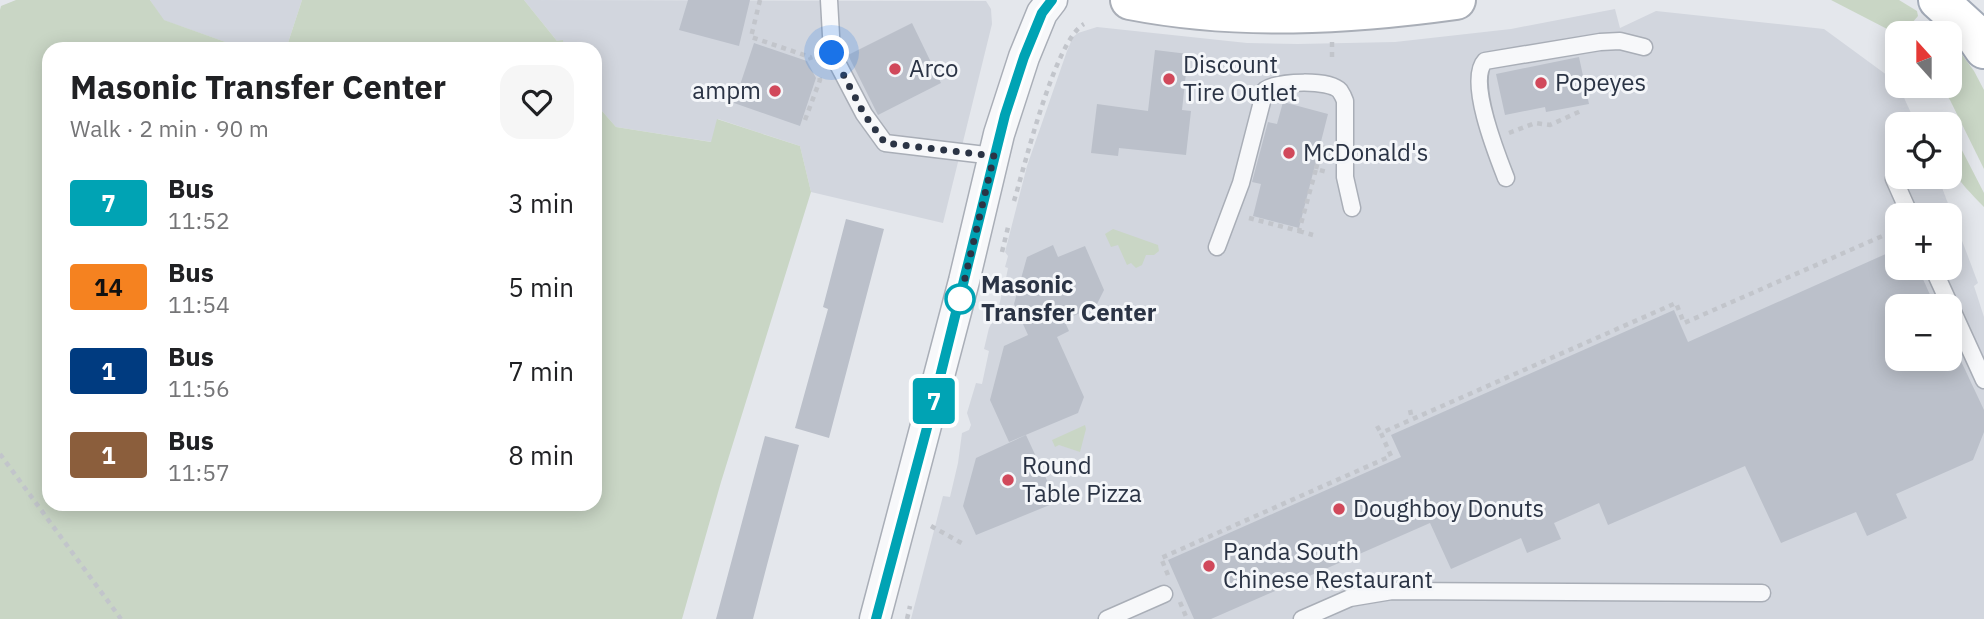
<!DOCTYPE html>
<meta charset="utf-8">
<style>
body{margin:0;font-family:"IBM Plex Sans",sans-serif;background:#f6f6f6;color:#202124;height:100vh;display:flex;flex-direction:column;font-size:26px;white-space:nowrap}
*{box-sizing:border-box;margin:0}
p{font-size:23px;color:#757577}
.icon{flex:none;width:38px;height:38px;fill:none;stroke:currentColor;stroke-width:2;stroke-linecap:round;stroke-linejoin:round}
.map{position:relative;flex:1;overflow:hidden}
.sheet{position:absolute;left:42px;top:42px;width:560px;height:469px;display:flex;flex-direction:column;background:#fff;border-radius:21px;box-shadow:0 4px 18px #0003}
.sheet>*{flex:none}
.badge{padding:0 14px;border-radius:5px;font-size:24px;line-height:46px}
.needle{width:46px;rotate:339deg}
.controls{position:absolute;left:1885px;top:21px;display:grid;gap:14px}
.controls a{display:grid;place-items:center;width:77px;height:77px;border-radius:14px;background:#fff;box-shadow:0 4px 18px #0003;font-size:35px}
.you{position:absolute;width:35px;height:35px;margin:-18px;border:5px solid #fff;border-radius:50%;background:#1a73e8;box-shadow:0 0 0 10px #1a73e833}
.map>.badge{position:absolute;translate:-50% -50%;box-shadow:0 0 0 4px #fff}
.round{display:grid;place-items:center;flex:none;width:74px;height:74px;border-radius:21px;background:#f6f6f6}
.head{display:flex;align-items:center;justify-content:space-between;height:119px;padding:0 28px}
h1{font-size:33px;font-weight:700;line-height:52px}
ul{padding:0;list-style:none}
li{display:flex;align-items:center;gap:21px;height:84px;padding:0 28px}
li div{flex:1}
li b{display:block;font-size:26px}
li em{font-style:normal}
li .badge{min-width:77px;font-weight:700;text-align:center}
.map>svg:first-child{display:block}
.built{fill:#d2d6de;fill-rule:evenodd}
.green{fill:#c9d6c5}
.building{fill:#bbc0ca}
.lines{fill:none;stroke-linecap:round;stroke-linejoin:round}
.service-casing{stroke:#a9aeb7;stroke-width:19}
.minor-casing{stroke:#a9aeb7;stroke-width:33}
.secondary-casing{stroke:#a9aeb7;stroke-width:42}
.primary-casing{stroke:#a3abb8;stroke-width:42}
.path{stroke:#c2c5cb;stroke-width:4.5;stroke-dasharray:5 5;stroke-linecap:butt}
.service{stroke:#f7f8fa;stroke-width:16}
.minor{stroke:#f7f8fa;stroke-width:30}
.secondary{stroke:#fff;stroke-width:38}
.primary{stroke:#fff;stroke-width:38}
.line-casing{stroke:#fff;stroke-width:16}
.line{stroke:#00a3b4;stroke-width:10}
.walk{stroke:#2b3445;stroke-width:7;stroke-dasharray:0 12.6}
.poi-dot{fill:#d1495b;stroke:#f4f6f9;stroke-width:2.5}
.stop-dot{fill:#fff;stroke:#00a3b4;stroke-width:3.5}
.labels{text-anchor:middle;stroke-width:6;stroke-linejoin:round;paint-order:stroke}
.poi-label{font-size:24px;fill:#2b3445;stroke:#f4f6f9;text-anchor:start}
.stop-label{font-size:24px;font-weight:bold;fill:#2b3445;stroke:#f4f6f9;text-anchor:start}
</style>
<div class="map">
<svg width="1984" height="619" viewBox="0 0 1984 619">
<rect width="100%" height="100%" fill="#e4e7ec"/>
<path class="built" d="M150,0H302L286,49H245L163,20Z
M524,0L986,1L991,9L992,24L943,223L811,192L800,146L718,119L712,142L616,127L595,103V49H564L563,41H557Z
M1615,9L1620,28L1656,11L1824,29L1895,81L1900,89L1916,124H1897V177H1938L1978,283L1974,286L1984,317V619H911L943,496L950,497L958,463L962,433L969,430L971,425L967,413L976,383L982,384L989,351L984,349L989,328L998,310L1003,289L1000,287L1002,278H1006L1008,268L1005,267L1008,256L1005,252L1027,166L1067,51L1073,37L1078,33L1097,27L1247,43L1298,44L1395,42L1511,29ZM1897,215H1950V268H1897ZM1897,306H1950V359H1897Z"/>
<path class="green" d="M16,0H150L164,20L245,49H49V504H595V103L616,127L711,142L717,119L800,146L811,192L721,482L682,619H0V10L1,6Z
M302,0H524L557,41L563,40L564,49H286Z
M1831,0H1899L1917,11L1918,16L1906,30L1893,32Z
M1950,38L1974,71L1984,90V169L1950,100L1940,86H1950Z
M1950,127L1984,193V207C1953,174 1949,174 1950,127Z
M1113,229L1158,245L1159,251L1154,255H1146L1142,265L1136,268L1131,263L1127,265L1118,245L1111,247L1105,234Z
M1085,425L1086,429L1080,452L1059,445L1055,447L1052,440Z"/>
<path class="building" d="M688,0H750L739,46L679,30Z
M912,23L941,83L878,115L848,55Z
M754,43L807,61L816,78L800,126L734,103Z
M1155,50L1188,54L1182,110L1191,111L1186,155L1119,148L1118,156L1091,153L1097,104L1148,111Z
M1579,57L1589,104L1546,112L1545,107L1505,115L1496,74Z
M1283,102L1328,114L1299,228L1253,216L1261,184L1252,182L1268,122L1277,124Z
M846,219L884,229L829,438L795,428L828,309L823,307Z
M1053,245L1058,257L1085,246L1104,290L1096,306L1064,320L1069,331L1057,337L1084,397L1078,413L1009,442L990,400L1004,346L1028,335L1014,304L1027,257Z
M1897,249V268H1918L1935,306H1897V359H1960L1984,410V432L1973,460L1896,494L1907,518L1867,536L1856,512L1781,543L1745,466L1608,525L1599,503L1554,523L1561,539L1527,553L1521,538L1451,569L1430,523L1211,619H1194L1168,560L1401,457L1391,435L1674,310L1688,342Z
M1026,435L1057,502L976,535L963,506L976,458Z
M765,436L799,445L767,565L753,619H716Z"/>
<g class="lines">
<defs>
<path id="service" d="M829,0L832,53L864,114L885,143L994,156
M1506,178C1497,155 1467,80 1485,61L1600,42L1620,41L1644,47
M1894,179L1910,215
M1217,247L1241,183L1265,90C1278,81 1329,79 1340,91C1342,94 1344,98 1345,101V177L1352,208
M1933,268L1984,380
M1107,619L1164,594
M1302,619L1350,598L1392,591L1762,593"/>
<path id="minor" d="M875,619L964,281L999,134L1024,57L1042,13L1052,0"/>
<path id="secondary" d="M1130,0C1238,21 1348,15 1456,0"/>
<path id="primary" d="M1938,0L1971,30L1984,49"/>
</defs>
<use href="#service" class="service-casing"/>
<use href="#minor" class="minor-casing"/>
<use href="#secondary" class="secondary-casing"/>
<use href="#primary" class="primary-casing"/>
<path class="path" d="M760,0L751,37L810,57L811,60
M1332,42V62
M805,120L820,80L819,77
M1509,133L1535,123L1550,125L1583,110
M1316,169L1323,142
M1014,201C1025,165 1055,40 1084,24
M1249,218L1299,231L1316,169L1327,172
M1299,231L1313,235
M1002,252L1009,223
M1410,410L1412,419
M1377,426L1381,433
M0,454L121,619
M931,526L965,545
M1168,575L1161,558L1391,456L1381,433L1676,303L1684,323L1896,230
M1180,602L1187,619
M907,619L910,606"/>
<use href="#service" class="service"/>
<use href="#minor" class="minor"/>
<use href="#secondary" class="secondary"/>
<use href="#primary" class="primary"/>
</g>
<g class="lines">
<defs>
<path id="line" d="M876,619L932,409L1005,115L1024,57L1042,13L1052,0"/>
</defs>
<use href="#line" class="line-casing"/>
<use href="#line" class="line"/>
<path class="walk" d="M832,53L864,114L885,143L994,156L960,299"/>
</g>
<g class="poi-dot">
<circle cx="895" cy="69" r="7"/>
<circle cx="1169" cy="79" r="7"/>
<circle cx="1541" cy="83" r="7"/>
<circle cx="775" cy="91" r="7"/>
<circle cx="1289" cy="153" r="7"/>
<circle cx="1008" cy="480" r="7"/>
<circle cx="1339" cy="509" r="7"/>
<circle cx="1209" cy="566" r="7"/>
</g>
<circle class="stop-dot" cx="960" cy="299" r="14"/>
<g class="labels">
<g class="poi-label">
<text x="1183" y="73">Discount<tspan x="1183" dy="28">Tire Outlet</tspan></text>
<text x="909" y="77">Arco</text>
<text x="1555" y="91">Popeyes</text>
<text x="761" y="99" text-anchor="end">ampm</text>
<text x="1303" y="161">McDonald's</text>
<text x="1022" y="474">Round<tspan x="1022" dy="28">Table Pizza</tspan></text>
<text x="1353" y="517">Doughboy Donuts</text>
<text x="1223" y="560">Panda South<tspan x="1223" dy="28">Chinese Restaurant</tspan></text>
</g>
<g class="stop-label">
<text x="981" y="293">Masonic<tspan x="981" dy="28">Transfer Center</tspan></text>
</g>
</g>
</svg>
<div class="controls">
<a><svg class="needle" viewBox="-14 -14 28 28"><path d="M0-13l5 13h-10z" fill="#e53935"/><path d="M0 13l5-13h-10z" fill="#757577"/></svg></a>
<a><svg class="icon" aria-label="locate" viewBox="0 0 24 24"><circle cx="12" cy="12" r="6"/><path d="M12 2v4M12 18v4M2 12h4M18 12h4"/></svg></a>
<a>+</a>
<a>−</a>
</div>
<div class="you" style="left:832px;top:53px"></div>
<b class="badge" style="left:934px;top:401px;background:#00a3b4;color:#fff">7</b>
<section class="sheet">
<div class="head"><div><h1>Masonic Transfer Center</h1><p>Walk · 2 min · 90 m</p></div><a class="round"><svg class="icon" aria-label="heart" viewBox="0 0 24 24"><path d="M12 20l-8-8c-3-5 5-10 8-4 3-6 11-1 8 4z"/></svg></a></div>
<ul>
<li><span class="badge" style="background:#00a3b4;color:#fff">7</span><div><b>Bus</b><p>11:52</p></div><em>3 min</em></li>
<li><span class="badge" style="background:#f58220;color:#111">14</span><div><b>Bus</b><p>11:54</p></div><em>5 min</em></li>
<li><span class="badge" style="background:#003b80;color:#fff">1</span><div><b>Bus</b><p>11:56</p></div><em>7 min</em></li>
<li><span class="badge" style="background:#8b5e3c;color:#fff">1</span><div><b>Bus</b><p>11:57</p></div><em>8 min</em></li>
</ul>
</section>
</div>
